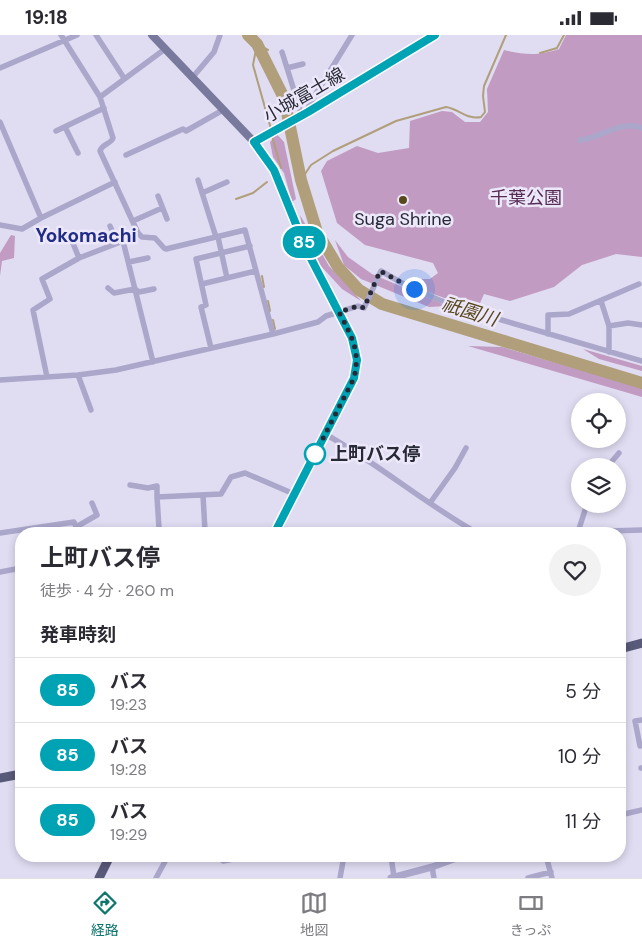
<!DOCTYPE html>
<html lang="ja">
<meta charset="utf-8">
<style>
body{margin:0;font-family:"DM Sans","Noto Sans JP",sans-serif;background:#f2f2f3;color:#2b2b33;height:100vh;display:flex;flex-direction:column;font-size:19px;white-space:nowrap}
*{box-sizing:border-box;margin:0}
p{font-size:16px;color:#7c7c81}
.icon{flex:none;width:28px;height:28px;fill:none;stroke:currentColor;stroke-width:2;stroke-linecap:round;stroke-linejoin:round}
.map{position:relative;flex:1;overflow:hidden}
.details{position:absolute;left:15px;top:492px;width:611px;height:335px;display:flex;flex-direction:column;background:#fff;border-radius:20px;box-shadow:0 2px 8px #0003}
.details>*{flex:none}
.badge{padding:0 10px;border-radius:16px;font-size:18px;line-height:32px}
.fabs{position:absolute;left:571px;top:358px;display:grid;gap:10px}
.fabs a{display:grid;place-items:center;width:55px;height:55px;border-radius:50%;background:#fff;box-shadow:0 2px 8px #0003;font-size:25px}
.you{position:absolute;width:25px;height:25px;margin:-12px;border:4px solid #fff;border-radius:50%;background:#1a73e8;box-shadow:0 0 0 8px #1a73e833}
.map>.badge{position:absolute;translate:-50% -50%;box-shadow:0 0 0 2px #fff}
h2{padding:0 25px;font-size:19px;line-height:45px}
.round{display:grid;place-items:center;flex:none;width:52px;height:52px;border-radius:26px;background:#f2f2f3}
.summary{display:flex;align-items:center;justify-content:space-between;height:85px;padding:0 25px}
h1{font-size:24px;font-weight:700;line-height:38px}
ul{padding:0;list-style:none}
li{display:flex;align-items:center;gap:15px;height:65px;padding:0 25px;border-top:1px solid #e1e1e2}
li div{flex:1}
li b{display:block;font-size:19px}
li em{font-style:normal}
li .badge{min-width:55px;font-weight:700;text-align:center}
.status{display:flex;justify-content:space-between;align-items:center;height:35px;padding:0 25px;background:#fff;direction:ltr}
.status svg{height:14px;fill:currentColor}
.tab-bar{display:flex;justify-content:space-around;align-items:center;height:70px;border-top:1px solid #e1e1e2;background:#fff;font-size:14px;color:#7c7c81}
.tab-bar a{display:grid;justify-items:center;gap:2px}
.tab-bar .current{color:#0f766e}
.map>svg:first-child{display:block}
.green{fill:#c19bc2}
.lines{fill:none;stroke-linecap:round;stroke-linejoin:round}
.stream{stroke:#b09f7a;stroke-width:2}
.river{stroke:#b09f7a;stroke-width:12}
.minor{stroke:#aba7cb;stroke-width:5.5}
.tertiary{stroke:#aba7cb;stroke-width:7}
.secondary{stroke:#79799e;stroke-width:8}
.primary{stroke:#595979;stroke-width:9}
.line-casing{stroke:#fff;stroke-width:11}
.line{stroke:#00a3b4;stroke-width:8}
.walk{stroke:#282937;stroke-width:5;stroke-dasharray:0 9}
.poi-dot{fill:#59481d;stroke:#ece8fa;stroke-width:2}
.stop-dot{fill:#fff;stroke:#00a3b4;stroke-width:2.5}
.labels{text-anchor:middle;stroke-width:5;stroke-linejoin:round;paint-order:stroke}
.street-label{font-size:18px;fill:#282937;stroke:#ece8fa}
.park-label{font-size:18px;fill:#562b55;stroke:#ece8fa}
.poi-label{font-size:18px;fill:#282937;stroke:#ece8fa}
.stop-label{font-size:18px;font-weight:bold;fill:#282937;stroke:#ece8fa;text-anchor:start}
.neighbourhood-label{font-size:19px;font-weight:bold;fill:#202c87;stroke:#ece8fa}
.water-label{font-size:19px;font-style:italic;fill:#59481d;stroke:#ece8fa}
</style>
<div class="status"><b>19:18</b><svg viewBox="0 0 49 12"><path d="M0 12V9h3v3zM5 12V6h3v6zM10 12V3h3v9zM15 12V0h3v12zM26 1h20v11H26zM47 4h2v5h-2z"/></svg></div>
<div class="map">
<svg width="642" height="843" viewBox="0 0 642 843">
<rect width="100%" height="100%" fill="#e0dcf2"/>
<path class="green" d="M566,0H642V222L616,219L582,230L554,252L510,266L484,259L477,275L417,253L421,244H430L438,238L433,228L365,210L337,188L321,136L327,126L357,111L378,118L409,113L410,86L442,76L452,77L465,87H480L488,77L487,54L504,15C525,20 538,21 559,14Z
M273,95L284,107L296,164L292,167L284,138L273,122L270,107L274,103Z
M300,180L329,231L352,255L361,266L342,254L320,230L303,198Z
M11,200L15,201L14,223L2,226L0,241V218Z
M335,205L348,222L372,239L447,271L429,272L361,244L344,230Z
M468,311L502,312L642,353V362Z
M583,314L642,331V336L599,324Z"/>
<g class="lines">
<path class="stream" d="M256,0L257,9
M268,15L257,9L253,30L271,94
M540,18L557,13L564,0
M272,101L281,133
M301,145L311,130L333,116L396,86L446,72C459,74 467,85 481,82L485,77L483,61L484,51L506,0
M236,164L253,158L267,147
M262,241L264,252
M268,266L270,276
M273,285L275,294"/>
<path class="river" d="M248,0L257,9L284,63L301,145L317,197L338,232L359,255L382,269L642,348"/>
<path class="minor" d="M61,0L100,62L113,103C111,109 102,109 100,116L138,198L142,202L155,203L164,213L166,214L245,195L273,299
M96,0L124,43
M282,17L302,81
M0,33L77,0
M287,33L303,29
M192,43L214,17L220,0
M100,62L165,14
M309,77V70L352,0
M0,87L41,183
M65,92L78,118
M56,96L104,73
M580,105C599,104 622,84 642,93
M126,120L183,94L186,96L223,75
M198,145L216,202
M202,158L227,147
M158,161L167,184
M133,186L162,173
M0,190L22,194L41,183L115,147
M110,191L117,207
M138,198L123,206L153,327
M218,202L227,243
M72,206L79,223
M129,227L148,223
M202,249L256,236
M108,253L114,258L135,254L139,257L154,254
M601,266L609,291V317
M609,291L628,288L642,290
M548,299V280L569,279L639,249
M211,313L201,272L206,270L196,224L250,211
M78,340L91,375
M47,342L33,275L50,264L42,244L79,223L123,206
M0,345L78,340L116,335L273,299L318,287L326,281L339,277L358,271L364,273L381,236L402,248L439,265L481,279L642,326
M325,399C379,429 425,469 479,499
M608,431L619,418
M130,450L148,453L157,451V462L221,459L231,442L245,438L294,459
M157,462L159,493L161,498L205,496L203,460
M430,468L455,433L466,413
M76,492L97,480L92,468
M578,497L587,469
M0,498L74,487L79,499
M512,499L642,495
M0,537L21,533
M642,685L635,686L640,711L642,710
M641,733H642
M620,780L642,775
M221,821L223,826L249,821
M391,821L394,842
M546,821L552,843
M432,832L434,843
M156,843L168,821
M340,843L344,821
M528,843L551,837"/>
<path class="tertiary" d="M391,843L432,832L462,821"/>
<path class="secondary" d="M152,0L254,107"/>
<path class="primary" d="M274,499L354,343L357,325L352,303L306,214L274,135L254,107L309,77L435,0
M620,614L642,608
M0,743L21,739
M99,843L110,821"/>
</g>
<g class="lines">
<defs>
<path id="line" d="M274,499L354,343L357,325L352,303L306,214L274,135L254,107L308,77L435,0"/>
</defs>
<use href="#line" class="line-casing"/>
<use href="#line" class="line"/>
<path class="walk" d="M315,419L354,343C361,315 351,301 339,277L358,271L364,273L380,236L414,254"/>
</g>
<circle class="poi-dot" cx="403" cy="165" r="5"/>
<circle class="stop-dot" cx="315" cy="419" r="10"/>
<g class="labels">
<g class="street-label">
<text transform="translate(304 60) rotate(-30)" y="6">小城富士線</text>
</g>
<g class="park-label">
<text x="526" y="169">千葉公園</text>
</g>
<g class="poi-label">
<text x="403" y="190">Suga Shrine</text>
</g>
<g class="stop-label">
<text x="330" y="425">上町バス停</text>
</g>
<g class="neighbourhood-label">
<text x="86" y="207">Yokomachi</text>
</g>
<g class="water-label">
<text transform="translate(470 276) rotate(17)" y="7">祇園川</text>
</g>
</g>
</svg>
<div class="fabs">
<a><svg class="icon" aria-label="locate" viewBox="0 0 24 24"><circle cx="12" cy="12" r="6"/><path d="M12 2v4M12 18v4M2 12h4M18 12h4"/></svg></a>
<a><svg class="icon" aria-label="layers" viewBox="0 0 24 24"><path d="M12 4l9 5-9 5-9-5zM3 14l9 5 9-5"/></svg></a>
</div>
<div class="you" style="left:414px;top:254px"></div>
<b class="badge" style="left:304px;top:207px;background:#00a3b4;color:#fff">85</b>
<section class="details">
<div class="summary"><div><h1>上町バス停</h1><p>徒歩 · 4 分 · 260 m</p></div><a class="round"><svg class="icon" aria-label="heart" viewBox="0 0 24 24"><path d="M12 20l-8-8c-3-5 5-10 8-4 3-6 11-1 8 4z"/></svg></a></div>
<h2>発車時刻</h2>
<ul>
<li><span class="badge" style="background:#00a3b4;color:#fff">85</span><div><b>バス</b><p>19:23</p></div><em>5 分</em></li>
<li><span class="badge" style="background:#00a3b4;color:#fff">85</span><div><b>バス</b><p>19:28</p></div><em>10 分</em></li>
<li><span class="badge" style="background:#00a3b4;color:#fff">85</span><div><b>バス</b><p>19:29</p></div><em>11 分</em></li>
</ul>
</section>
</div>
<nav class="tab-bar">
<a class="current"><svg class="icon" aria-label="directions" viewBox="0 0 24 24"><path d="M12 3l9 9-9 9-9-9zM9 14v-3h6M13 9l2 2-2 2"/></svg>経路</a>
<a><svg class="icon" aria-label="map" viewBox="0 0 24 24"><path d="M3 6l6-2 6 2 6-2v14l-6 2-6-2-6 2zM9 4v14M15 6v14"/></svg>地図</a>
<a><svg class="icon" aria-label="tickets" viewBox="0 0 24 24"><path d="M3 7h18v10H3zM15 7v10"/></svg>きっぷ</a>
</nav>
